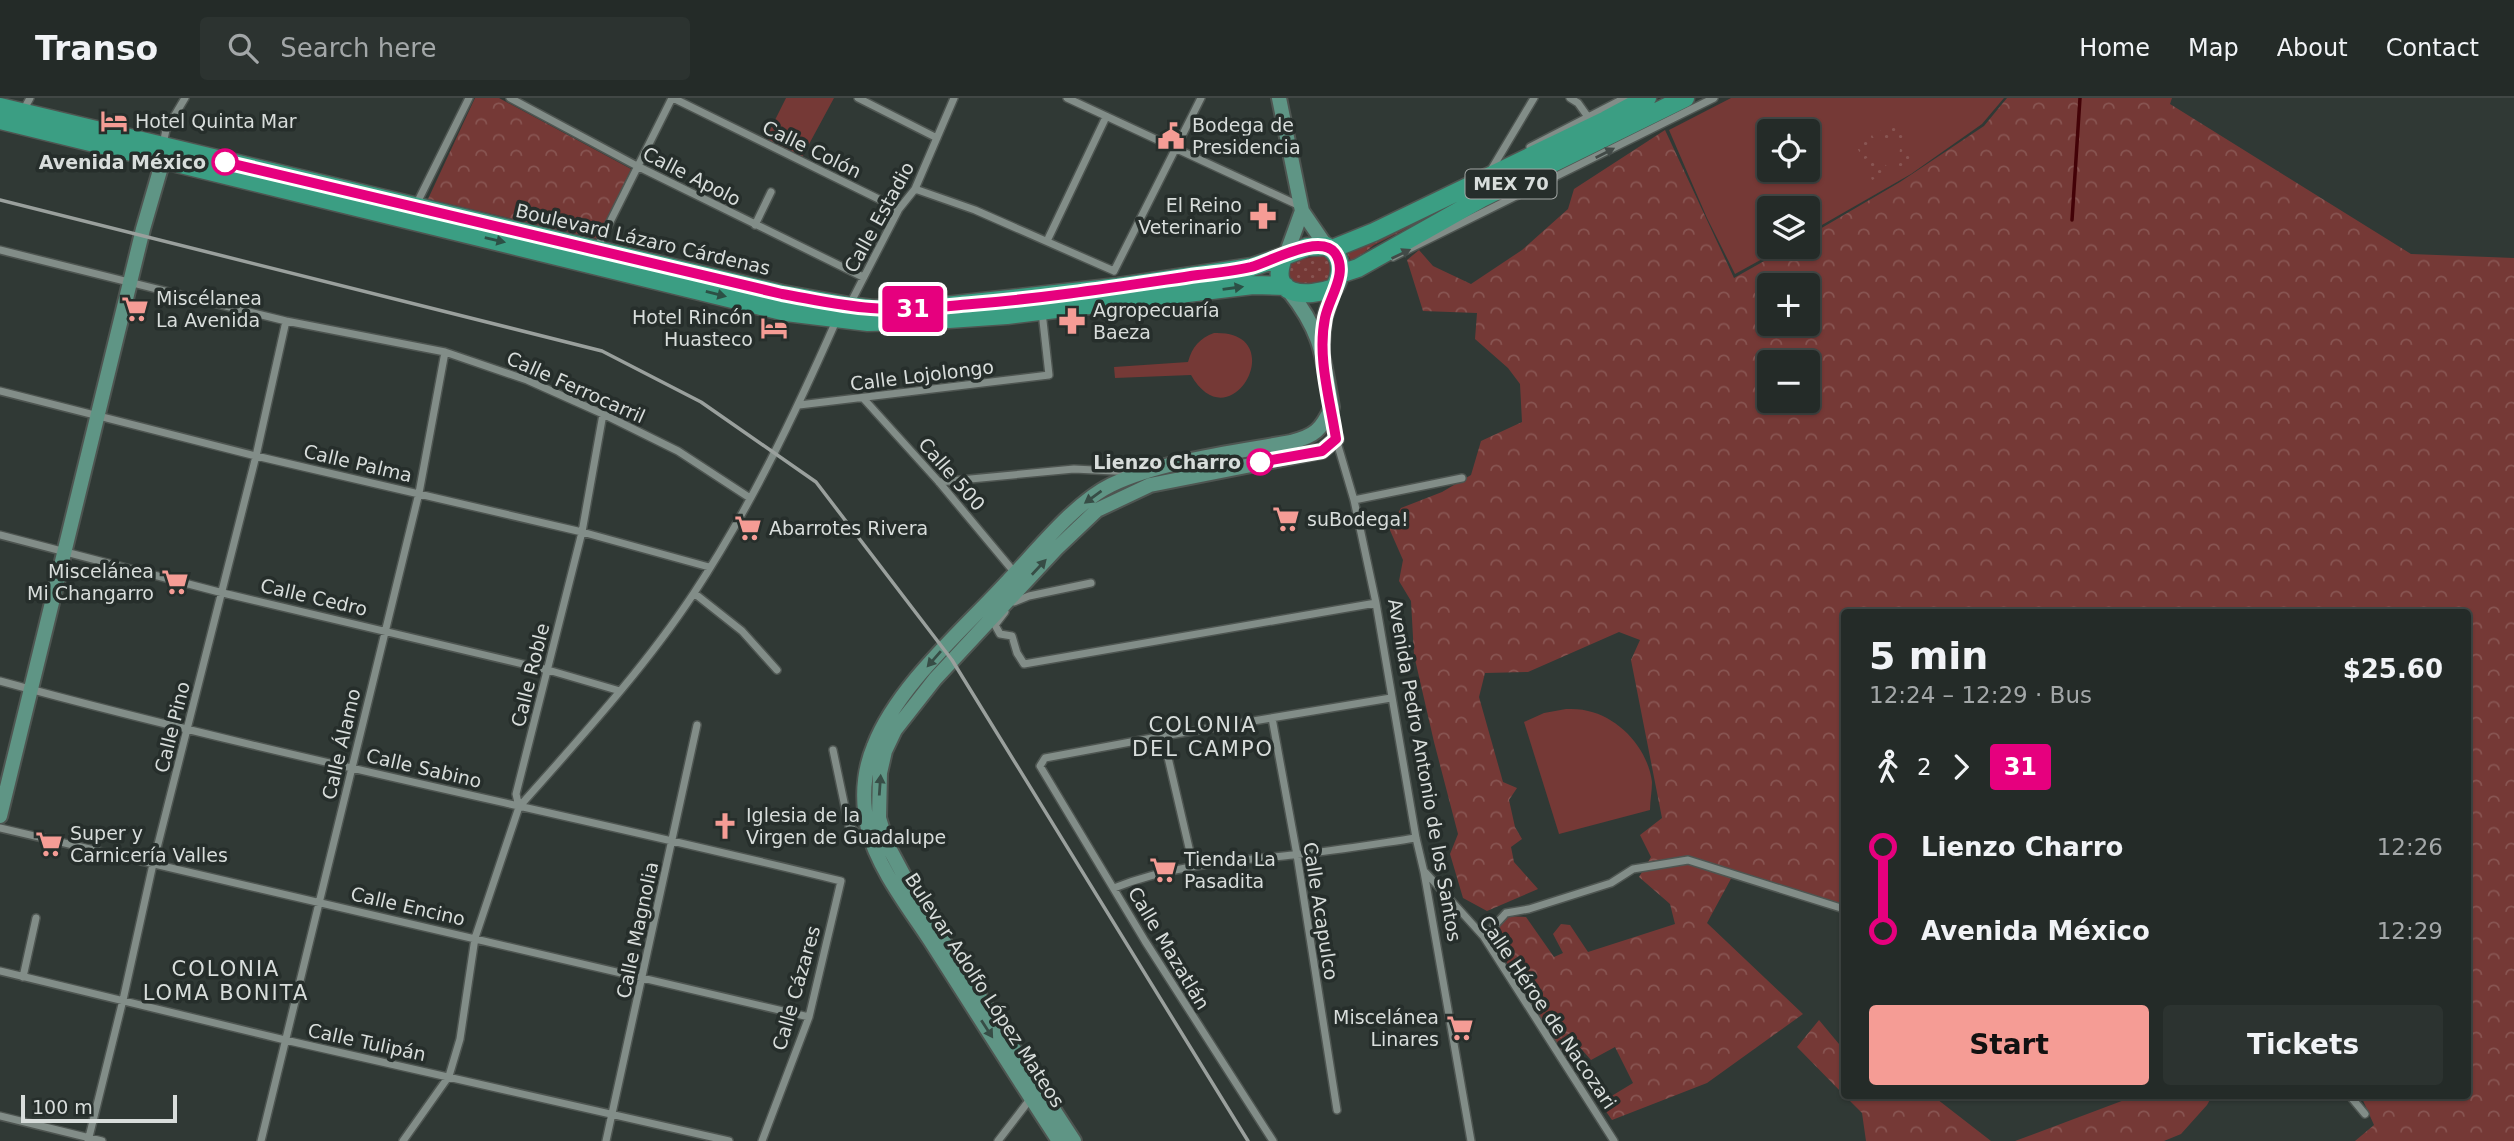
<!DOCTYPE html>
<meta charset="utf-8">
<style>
body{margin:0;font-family:"DejaVu Sans",sans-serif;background:#2c3330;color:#f1f3f6;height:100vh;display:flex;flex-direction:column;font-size:26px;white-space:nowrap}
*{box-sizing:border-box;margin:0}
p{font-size:23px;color:#a3a7a8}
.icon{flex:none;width:38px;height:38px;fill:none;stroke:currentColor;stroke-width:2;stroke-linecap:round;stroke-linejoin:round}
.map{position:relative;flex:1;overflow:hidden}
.drawer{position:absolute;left:1841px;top:511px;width:630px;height:490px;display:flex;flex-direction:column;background:#242b28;border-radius:7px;box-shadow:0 2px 5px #0004,0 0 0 2px #414745}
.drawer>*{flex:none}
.badge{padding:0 14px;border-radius:5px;font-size:24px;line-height:46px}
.fabs{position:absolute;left:1757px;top:21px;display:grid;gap:14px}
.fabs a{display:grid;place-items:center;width:63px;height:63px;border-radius:7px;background:#242b28;box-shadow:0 2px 5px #0004,0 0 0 2px #414745;font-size:35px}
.scale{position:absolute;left:21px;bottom:18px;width:156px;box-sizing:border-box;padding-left:7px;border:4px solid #d8dddb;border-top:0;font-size:19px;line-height:24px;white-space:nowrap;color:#d8dddb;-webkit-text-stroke:5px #262e2b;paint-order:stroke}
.map>.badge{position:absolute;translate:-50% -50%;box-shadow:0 0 0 4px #fff}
.legs{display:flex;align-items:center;gap:10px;height:77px;padding:0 28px;font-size:23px}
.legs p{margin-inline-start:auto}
.overview{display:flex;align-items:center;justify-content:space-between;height:119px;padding:0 28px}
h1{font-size:38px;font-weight:700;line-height:52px}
.cta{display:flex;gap:14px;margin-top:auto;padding:14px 28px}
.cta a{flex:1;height:80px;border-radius:7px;background:#f59c95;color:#111;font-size:28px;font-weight:700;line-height:80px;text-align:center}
.cta a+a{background:#2c3330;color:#f1f3f6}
ul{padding:0 28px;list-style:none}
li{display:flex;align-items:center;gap:24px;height:84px;font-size:26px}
li i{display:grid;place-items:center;width:10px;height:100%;margin:0 9px;background:currentColor}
li i::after{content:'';width:18px;height:18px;margin:-9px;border:5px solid;border-radius:50%;background:#242b28}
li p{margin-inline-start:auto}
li:first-child i{background:linear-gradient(#0000 50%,currentColor 0)}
li:last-child i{background:linear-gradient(currentColor 50%,#0000 0)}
header{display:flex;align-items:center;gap:42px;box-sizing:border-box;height:98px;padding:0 35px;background:#242b28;border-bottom:2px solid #414745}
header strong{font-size:33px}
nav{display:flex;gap:38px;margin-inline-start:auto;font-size:24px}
.search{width:490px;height:63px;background:#2c3330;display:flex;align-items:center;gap:18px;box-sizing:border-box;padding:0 24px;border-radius:7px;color:#a3a7a8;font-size:26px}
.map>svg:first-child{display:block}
.forest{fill:url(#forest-crowns);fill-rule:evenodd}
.park{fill:#753936;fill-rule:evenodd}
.garden{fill:url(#garden-dots)}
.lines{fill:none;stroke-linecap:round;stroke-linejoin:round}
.stream{stroke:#430207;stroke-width:3.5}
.street-casing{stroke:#4e5551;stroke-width:10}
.secondary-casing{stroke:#4e5551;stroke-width:18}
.primary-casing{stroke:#4e5551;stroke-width:21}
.street{stroke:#828d88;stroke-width:7}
.secondary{stroke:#5f9585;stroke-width:14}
.primary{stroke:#3b9e83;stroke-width:18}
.rail{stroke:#9aa09d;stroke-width:3.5}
.oneway{fill:#424a47}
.oneway2{fill:#2c5045}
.oneway3{fill:#374d46}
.line-1-casing{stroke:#fff;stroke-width:16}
.line-1{stroke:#e6007e;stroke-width:10}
.stop-1-dot{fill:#fff;stroke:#e6007e;stroke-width:3.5}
.labels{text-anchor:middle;stroke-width:7;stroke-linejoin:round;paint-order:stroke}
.shield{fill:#262e2b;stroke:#a3a8a6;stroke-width:2}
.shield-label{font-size:18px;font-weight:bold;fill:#d8dddb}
.poi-label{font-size:19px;fill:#d8dddb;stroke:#262e2b;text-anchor:start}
.street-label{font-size:19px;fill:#d8dddb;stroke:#262e2b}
.stop-label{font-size:19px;font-weight:bold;fill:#d8dddb;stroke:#262e2b;text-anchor:end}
.neighbourhood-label{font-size:21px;letter-spacing:2px;fill:#d8dddb;stroke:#262e2b}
</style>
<header>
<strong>Transo</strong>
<div class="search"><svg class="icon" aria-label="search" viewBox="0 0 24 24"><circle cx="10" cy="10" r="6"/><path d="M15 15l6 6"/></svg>Search here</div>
<nav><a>Home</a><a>Map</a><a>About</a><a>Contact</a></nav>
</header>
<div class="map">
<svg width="2514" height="1043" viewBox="0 0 2514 1043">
<defs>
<pattern id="forest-crowns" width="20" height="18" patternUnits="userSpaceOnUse" patternTransform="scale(1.75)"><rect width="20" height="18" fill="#753936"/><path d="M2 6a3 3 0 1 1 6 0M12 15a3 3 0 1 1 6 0" fill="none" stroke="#885552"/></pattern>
<pattern id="garden-dots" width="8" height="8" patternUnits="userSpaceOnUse" patternTransform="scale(1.75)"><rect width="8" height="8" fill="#753936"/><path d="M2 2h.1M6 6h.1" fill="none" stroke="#885552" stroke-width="1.8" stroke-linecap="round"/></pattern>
</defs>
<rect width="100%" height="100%" fill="#303935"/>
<path class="forest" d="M475,0H499L631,71L598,141L428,101Z
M2007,0H2172L2170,6L2411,156L2514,160V1043H2355L2374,1027L2361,998H2468V514H1844V812L1733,777L1707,825L1803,916L1707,985L1612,1022L1600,1005L1633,985L1615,949L1591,962L1583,953L1573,955L1576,965L1570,968L1516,883L1491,833L1507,818L1526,819L1554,859L1563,855L1553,836L1561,826L1570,827L1588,854L1675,826L1670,806L1639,779L1651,759L1640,737L1662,720L1631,562L1640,542L1619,534L1528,574L1485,575L1479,599L1503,684L1517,690L1509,702L1515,729L1522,741L1511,749L1514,764L1538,791L1487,813L1463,800L1450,756L1458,736L1434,644L1414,557L1411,503L1399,483L1403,462L1389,430L1401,410L1442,394L1471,377L1481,343L1522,324L1520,286L1508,270L1475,241L1477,215L1423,213L1407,162L1419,152L1433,168L1471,186L1522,152L1568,111L1574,91L1665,32L1734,180L1789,149H1808V138L1900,84L1984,28ZM1769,187H1808V226H1769ZM1769,264H1808V303H1769Z
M1819,922L1844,952V997L1797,949Z
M1845,998H1933L1991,1043H1866L1862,1015Z
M2135,998H2212L2207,1007L2181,1036L2164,1043H2015Z"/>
<path class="park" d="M786,0H834L801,61L765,42Z
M1731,0H2004L1982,26L1911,76L1808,135V110H1769V149H1784L1735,176L1707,120L1669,32ZM1769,33H1808V72H1769Z
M1214,235C1293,232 1231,347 1191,277L1115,280L1114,269L1188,264C1192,249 1200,240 1214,235Z
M1566,611C1573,611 1581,611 1588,613C1620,620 1648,651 1652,684C1652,693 1650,703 1650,712L1559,736L1524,624L1544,615Z"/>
<path class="garden" d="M1897,24L1905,41L1897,45L1891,41H1884L1880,33Z
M1872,37L1876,44L1871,50V58L1863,62L1855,45Z
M1908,47L1915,64L1898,72L1894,64L1899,58L1900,51Z
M1873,62L1879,66L1886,67L1889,75L1872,82L1865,65Z
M1475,91L1476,96L1374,147L1352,164L1344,150Z
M1322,157L1333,162L1332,181L1298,188L1288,183L1287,167L1290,164Z"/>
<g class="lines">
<path class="stream" d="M2072,122L2080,0"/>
<defs>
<path id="street" d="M510,0L637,68L863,179
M673,0L899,111
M858,0L937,40
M1067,0L1300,108
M1570,0L1578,5L1588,19
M23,13L30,0
M163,46L166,32L185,0
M1530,49L1625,0
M1491,72L1534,0
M915,91L975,112L1114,173
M415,109L469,0
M755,127L771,94
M1047,143L1106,19
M597,150L672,0
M0,152L286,223L445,254L527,282L603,316L678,353L750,400
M1393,159L1714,0
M1114,173L1201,0
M850,206L899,111L915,91L954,0
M0,293L256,358L582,434L709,469
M863,300L939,384L1015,475
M799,307L1049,277L1042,214
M1332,315L1336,341L1354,402L1376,505L1416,740L1424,774L1471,1043
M939,384L1074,371L1134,374
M1354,402L1462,380
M0,437L223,495L548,572L620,593
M694,495L742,533L777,572
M1014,504L1029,498L1091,485
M1005,514L995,527L1000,536L1012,538L1017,555L1024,566L1376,505
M0,583C278,659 561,714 841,783L809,919L762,1043
M1272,620L1297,757L1337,1012
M1163,638L1193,767
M833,652L849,728L870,746
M519,709C580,640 643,572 694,495C750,410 795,316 836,223
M0,730L809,919
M1426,775L1484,839L1614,1043
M1114,790C1171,767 1232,763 1293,757C1334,753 1375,746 1416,740
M1484,839L1506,815L1529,811L1611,785L1633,771L1688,762L1844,811
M0,873L285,942L729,1043
M23,879L36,820
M2350,998L2365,1016
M0,1018L102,1043
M88,1043L123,902L153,766L256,358L286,223
M261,1043L419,395L445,254
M403,1043L449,978L460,941L475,840L519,709L516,696L582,434L603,316
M606,1043L697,627
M998,1043L1031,1000
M1273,1043L1145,843L1040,668L1045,660L1163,638L1391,600"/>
<path id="secondary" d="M1279,0L1302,113L1326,148
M1286,157L1302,113
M1322,247L1324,222L1334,190
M0,718L143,131L163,62L162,53
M1059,1043C1015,976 973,909 930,842C909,810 877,769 868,731C862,704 863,674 874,648C897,588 964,531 1007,484C1036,454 1074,405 1111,387C1161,363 1236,354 1291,344C1315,338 1321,332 1332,309C1323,259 1322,234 1289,193
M1074,1043L919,806L887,746L879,720L880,675L885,653L895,632L935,581L1056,451L1097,412L1150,387L1322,353L1336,341"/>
<path id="primary" d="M0,9L782,196L849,208L873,211L945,208L1118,189L1252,169L1284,158
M0,22L786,214L868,224L934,222L1007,217L1253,187L1285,188
M1326,148C1343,156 1343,176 1334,190C1307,200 1266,199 1284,158L1307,149Z
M1332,151L1374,134L1606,22L1647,0
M1340,176L1358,170L1482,100L1685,0"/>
</defs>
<use href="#street" class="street-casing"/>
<use href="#secondary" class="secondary-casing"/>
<use href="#primary" class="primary-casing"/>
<use href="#street" class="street"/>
<use href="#secondary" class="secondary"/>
<use href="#primary" class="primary"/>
<path class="rail" d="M0,102L602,253L701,304L816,384L952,562L1248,1043"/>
</g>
<defs><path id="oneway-solid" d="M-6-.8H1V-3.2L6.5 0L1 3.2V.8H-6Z" transform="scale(1.75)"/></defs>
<g class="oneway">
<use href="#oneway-solid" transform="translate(1605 55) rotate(-27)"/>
<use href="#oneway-solid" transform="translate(1401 156) rotate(-26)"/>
</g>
<g class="oneway2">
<use href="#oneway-solid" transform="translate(495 142) rotate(13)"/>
<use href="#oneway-solid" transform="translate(1233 190) rotate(-8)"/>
<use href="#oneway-solid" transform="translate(716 196) rotate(14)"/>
</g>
<g class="oneway3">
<use href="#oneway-solid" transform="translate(1093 399) rotate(144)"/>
<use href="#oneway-solid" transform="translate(1039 469) rotate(-47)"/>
<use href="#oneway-solid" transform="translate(934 561) rotate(131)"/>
<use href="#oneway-solid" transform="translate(880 687) rotate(-86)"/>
<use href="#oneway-solid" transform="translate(987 931) rotate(57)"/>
</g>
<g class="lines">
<defs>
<path id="line-1" d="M225,64L782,196C811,201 841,208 871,210C905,213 938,209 972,206C1048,200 1123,188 1198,177C1216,175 1234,173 1251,169C1270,164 1320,135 1335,155C1349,175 1329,199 1325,220C1317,259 1330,301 1336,341L1322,353L1260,364"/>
</defs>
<use href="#line-1" class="line-1-casing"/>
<use href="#line-1" class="line-1"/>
</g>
<defs>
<symbol id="hotel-bare" viewBox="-9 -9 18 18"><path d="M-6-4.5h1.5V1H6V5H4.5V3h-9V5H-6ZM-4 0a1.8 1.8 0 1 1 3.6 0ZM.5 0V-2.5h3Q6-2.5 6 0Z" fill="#f59c95" stroke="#262e2b" stroke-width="2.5" paint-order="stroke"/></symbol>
<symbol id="civic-bare" viewBox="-9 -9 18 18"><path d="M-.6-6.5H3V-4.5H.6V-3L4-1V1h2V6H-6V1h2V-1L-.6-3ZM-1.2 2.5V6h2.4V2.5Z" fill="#f59c95" stroke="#262e2b" stroke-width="2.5" paint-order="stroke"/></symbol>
<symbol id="pharmacy-bare" viewBox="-9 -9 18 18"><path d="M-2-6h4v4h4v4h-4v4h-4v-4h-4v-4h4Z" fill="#f59c95" stroke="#262e2b" stroke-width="2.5" paint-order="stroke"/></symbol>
<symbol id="supermarket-bare" viewBox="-9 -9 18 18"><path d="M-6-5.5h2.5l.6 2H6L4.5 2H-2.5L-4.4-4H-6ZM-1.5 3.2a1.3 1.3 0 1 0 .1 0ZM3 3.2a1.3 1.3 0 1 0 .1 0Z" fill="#f59c95" stroke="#262e2b" stroke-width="2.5" paint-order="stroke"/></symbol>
<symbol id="church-bare" viewBox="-9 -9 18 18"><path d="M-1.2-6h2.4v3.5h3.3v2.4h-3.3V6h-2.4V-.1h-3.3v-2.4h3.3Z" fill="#f59c95" stroke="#262e2b" stroke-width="2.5" paint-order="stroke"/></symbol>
</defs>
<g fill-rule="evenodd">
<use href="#hotel-bare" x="95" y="4" width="38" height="38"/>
<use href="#civic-bare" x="1152" y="19" width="38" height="38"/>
<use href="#pharmacy-bare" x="1244" y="99" width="38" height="38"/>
<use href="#supermarket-bare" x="116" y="192" width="38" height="38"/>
<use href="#pharmacy-bare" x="1053" y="204" width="38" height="38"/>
<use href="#hotel-bare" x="755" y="211" width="38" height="38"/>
<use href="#supermarket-bare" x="1267" y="402" width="38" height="38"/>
<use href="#supermarket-bare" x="729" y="411" width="38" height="38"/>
<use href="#supermarket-bare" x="156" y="465" width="38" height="38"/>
<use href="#church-bare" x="706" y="709" width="38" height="38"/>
<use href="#supermarket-bare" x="30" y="727" width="38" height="38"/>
<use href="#supermarket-bare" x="1144" y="753" width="38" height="38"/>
<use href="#supermarket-bare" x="1441" y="911" width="38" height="38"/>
</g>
<g class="stop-1-dot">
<circle cx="225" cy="64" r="12"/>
<circle cx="1260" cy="364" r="12"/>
</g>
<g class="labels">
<rect class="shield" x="1465.5" y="71.5" width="91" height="29" rx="5"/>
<g class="shield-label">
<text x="1511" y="92">MEX 70</text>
</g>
<g class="poi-label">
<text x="135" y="30">Hotel Quinta Mar</text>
<text x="1192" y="34">Bodega de<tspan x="1192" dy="22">Presidencia</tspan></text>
<text x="1242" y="114" text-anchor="end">El Reino<tspan x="1242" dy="22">Veterinario</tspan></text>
<text x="156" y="207">Miscélanea<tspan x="156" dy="22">La Avenida</tspan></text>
<text x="1093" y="219">Agropecuaría<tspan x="1093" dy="22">Baeza</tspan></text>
<text x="753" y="226" text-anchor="end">Hotel Rincón<tspan x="753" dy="22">Huasteco</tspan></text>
<text x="1307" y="428">suBodega!</text>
<text x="769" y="437">Abarrotes Rivera</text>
<text x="154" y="480" text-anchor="end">Miscelánea<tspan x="154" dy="22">Mi Changarro</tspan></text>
<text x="746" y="724">Iglesia de la<tspan x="746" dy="22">Virgen de Guadalupe</tspan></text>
<text x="70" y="742">Super y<tspan x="70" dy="22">Carnicería Valles</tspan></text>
<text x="1184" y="768">Tienda La<tspan x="1184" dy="22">Pasadita</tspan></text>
<text x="1439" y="926" text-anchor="end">Miscelánea<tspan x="1439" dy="22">Linares</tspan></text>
</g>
<g class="street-label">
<text transform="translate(812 51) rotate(26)" y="7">Calle Colón</text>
<text transform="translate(692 78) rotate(27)" y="7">Calle Apolo</text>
<text transform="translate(879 119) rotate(-61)" y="7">Calle Estadio</text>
<text transform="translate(643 141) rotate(13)" y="7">Boulevard Lázaro Cárdenas</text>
<text transform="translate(922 277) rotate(-7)" y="7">Calle Lojolongo</text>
<text transform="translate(576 289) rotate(24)" y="7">Calle Ferrocarril</text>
<text transform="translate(358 365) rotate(13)" y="7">Calle Palma</text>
<text transform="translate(952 376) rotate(49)" y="7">Calle 500</text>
<text transform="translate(314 499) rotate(13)" y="7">Calle Cedro</text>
<text transform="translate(530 577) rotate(-76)" y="7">Calle Roble</text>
<text transform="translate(172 629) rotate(-76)" y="7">Calle Pino</text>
<text transform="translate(341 646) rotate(-77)" y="7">Calle Álamo</text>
<text transform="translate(424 670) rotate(13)" y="7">Calle Sabino</text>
<text transform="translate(1425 672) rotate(80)" y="7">Avenida Pedro Antonio de los Santos</text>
<text transform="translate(408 808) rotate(13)" y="7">Calle Encino</text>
<text transform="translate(1321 813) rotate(81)" y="7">Calle Acapulco</text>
<text transform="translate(637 832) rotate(-78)" y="7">Calle Magnolia</text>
<text transform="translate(1169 850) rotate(59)" y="7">Calle Mazatlán</text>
<text transform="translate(796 890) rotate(-74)" y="7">Calle Cázares</text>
<text transform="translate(985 892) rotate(57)" y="7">Bulevar Adolfo López Mateos</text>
<text transform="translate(1548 914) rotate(56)" y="7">Calle Héroe de Nacozari</text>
<text transform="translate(367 944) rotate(12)" y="7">Calle Tulipán</text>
</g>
<g class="stop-label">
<text x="206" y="71">Avenida México</text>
<text x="1241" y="371">Lienzo Charro</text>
</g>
<g class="neighbourhood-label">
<text x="1203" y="634">COLONIA<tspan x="1203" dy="24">DEL CAMPO</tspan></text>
<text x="226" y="878">COLONIA<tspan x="226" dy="24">LOMA BONITA</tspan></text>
</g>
</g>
</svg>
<div class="fabs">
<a><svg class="icon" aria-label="locate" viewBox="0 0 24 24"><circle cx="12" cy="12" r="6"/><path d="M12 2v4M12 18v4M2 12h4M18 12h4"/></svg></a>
<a><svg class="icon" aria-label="layers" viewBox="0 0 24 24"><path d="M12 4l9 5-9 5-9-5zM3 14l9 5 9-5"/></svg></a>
<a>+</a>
<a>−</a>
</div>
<div class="scale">100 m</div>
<b class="badge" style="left:913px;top:211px;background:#e6007e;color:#fff">31</b>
<section class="drawer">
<div class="overview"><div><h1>5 min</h1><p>12:24 – 12:29 · Bus</p></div><b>$25.60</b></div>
<div class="legs"><svg class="icon" aria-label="walk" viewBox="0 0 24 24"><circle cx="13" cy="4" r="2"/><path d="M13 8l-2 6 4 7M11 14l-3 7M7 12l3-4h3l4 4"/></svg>2<svg class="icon" aria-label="forward" viewBox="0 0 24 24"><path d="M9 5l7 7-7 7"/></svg><b class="badge" style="background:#e6007e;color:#fff">31</b></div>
<ul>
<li><i style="color:#e6007e"></i><b>Lienzo Charro</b><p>12:26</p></li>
<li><i style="color:#e6007e"></i><b>Avenida México</b><p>12:29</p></li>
</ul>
<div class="cta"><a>Start</a><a>Tickets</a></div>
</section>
</div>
